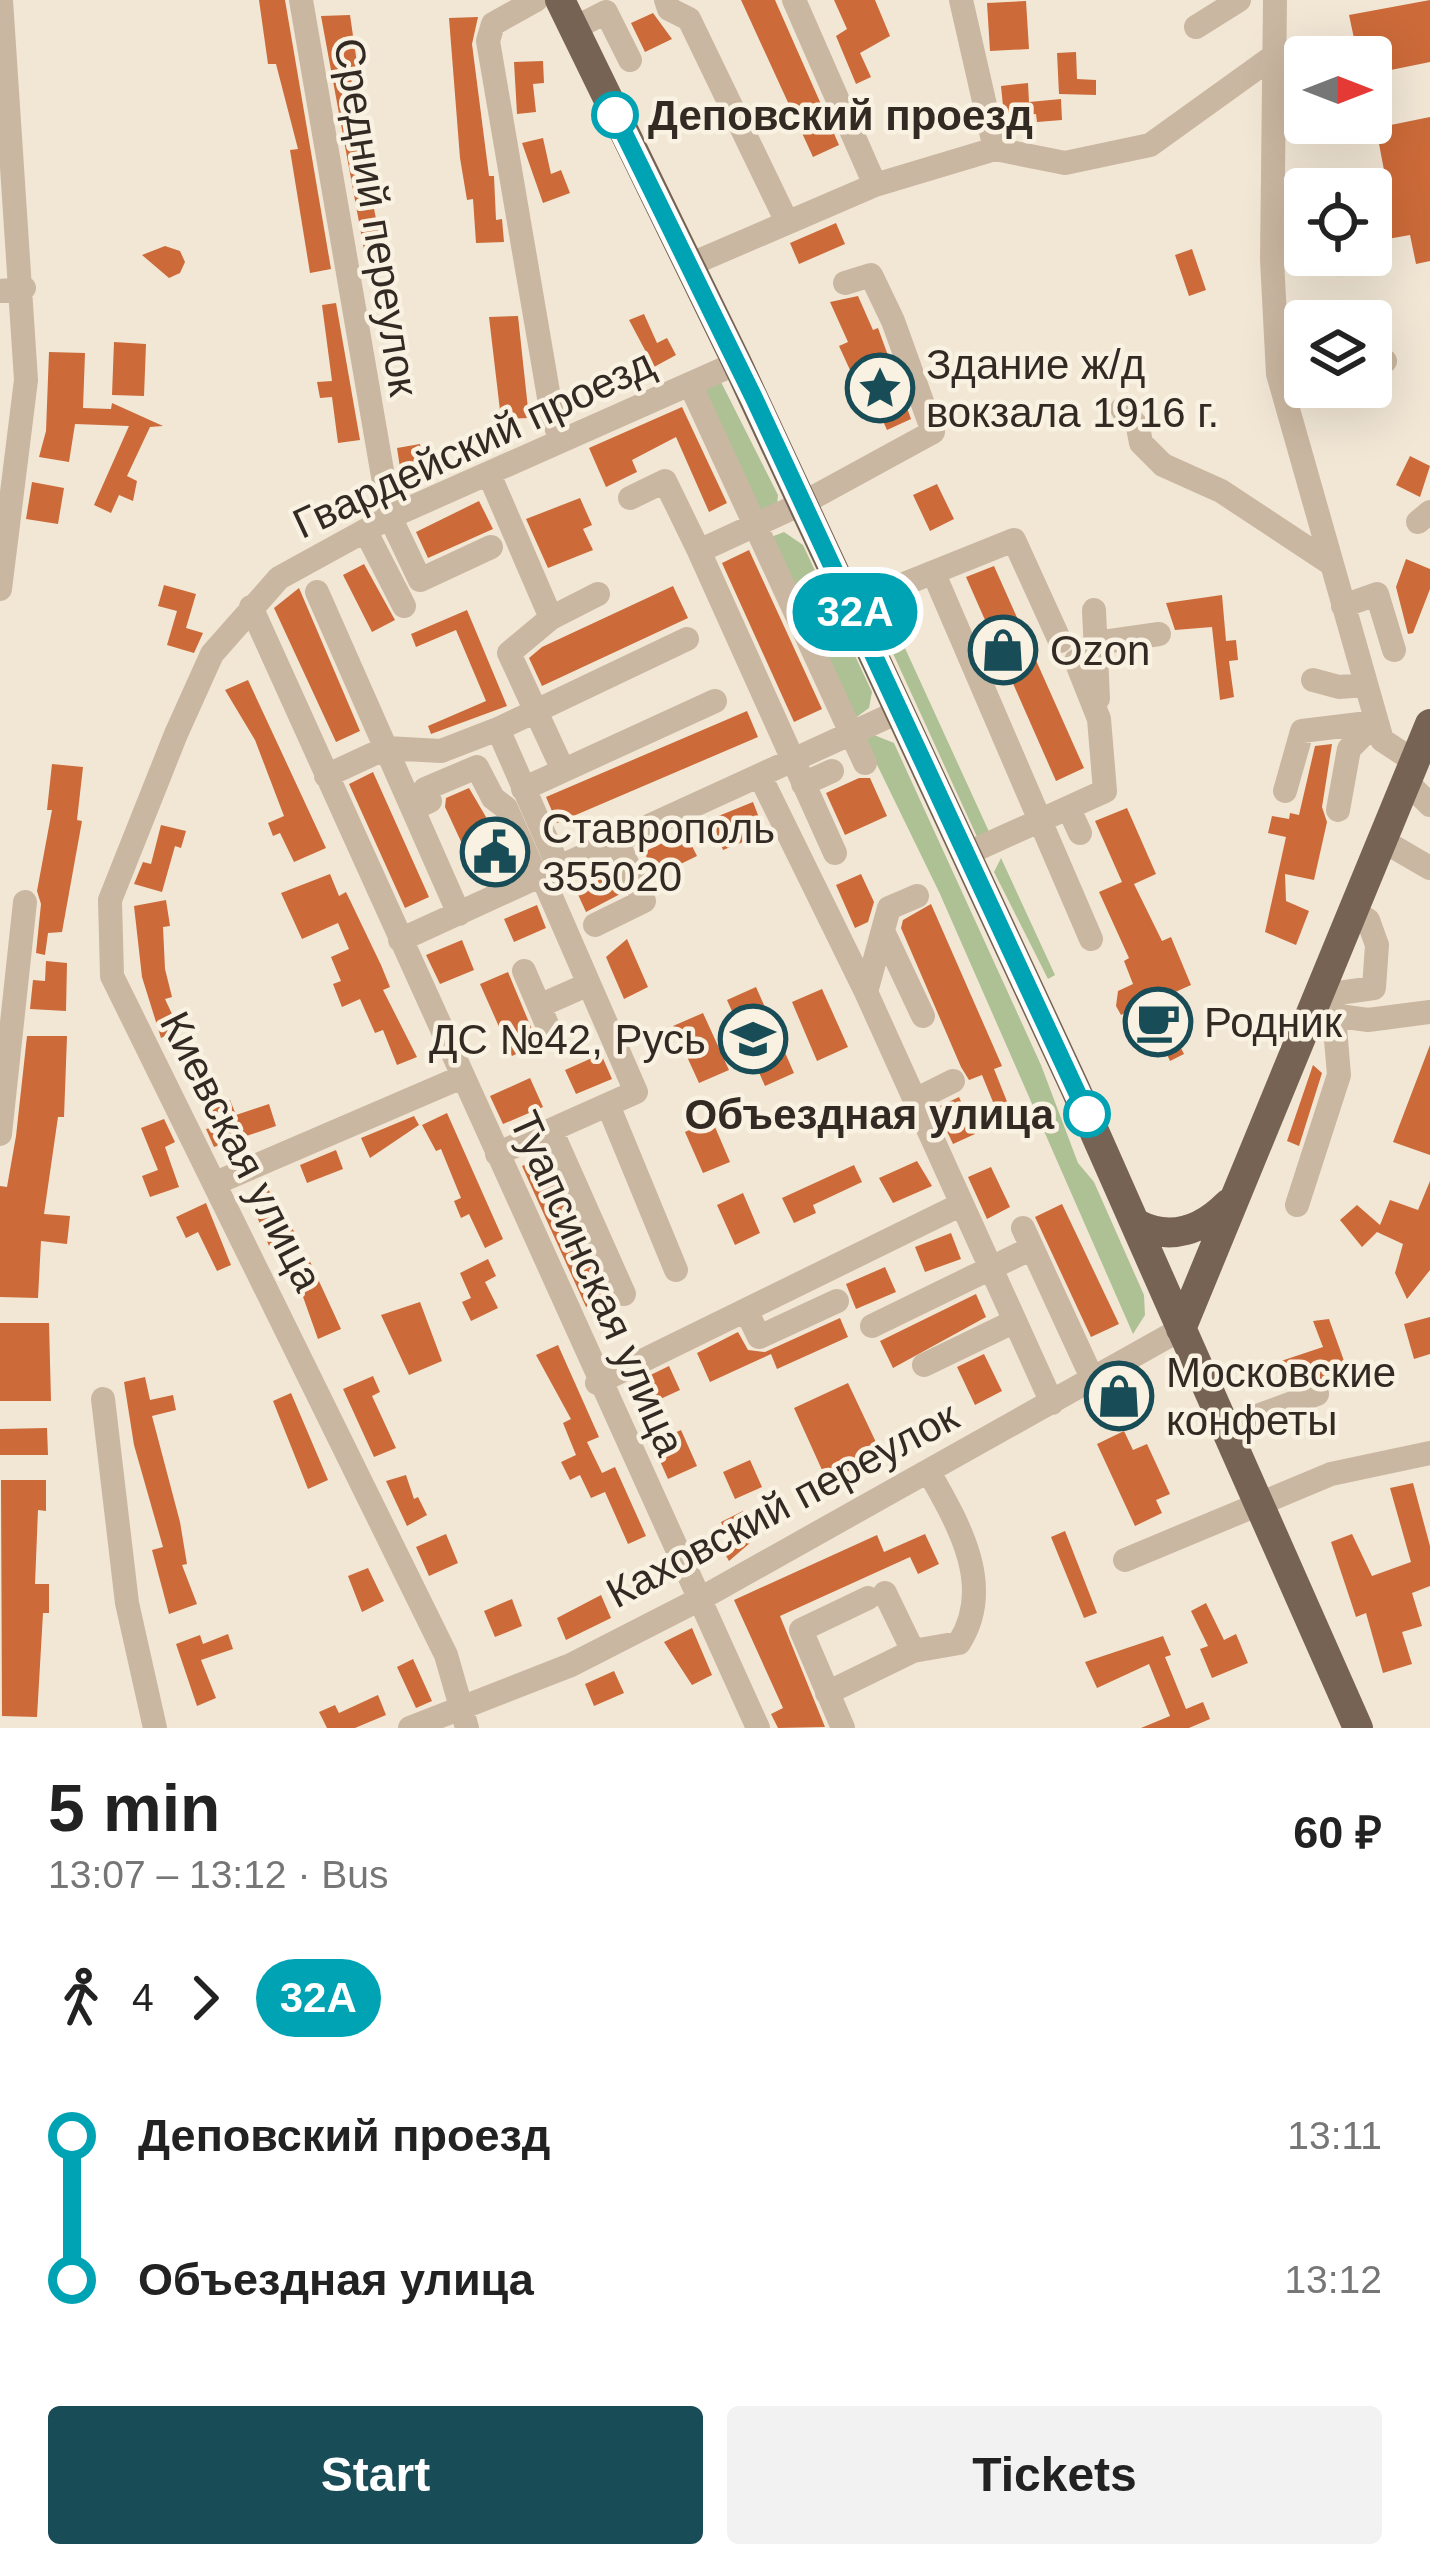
<!DOCTYPE html>
<meta charset="utf-8">
<style>
body{margin:0;font-family:Helvetica,sans-serif;background:#f2f2f2;color:#222;height:100vh;display:flex;flex-direction:column;font-size:45px;white-space:nowrap}
*{box-sizing:border-box;margin:0}
p{font-size:39px;color:#767676}
.icon{flex:none;width:66px;height:66px;fill:none;stroke:currentColor;stroke-width:2;stroke-linecap:round;stroke-linejoin:round}
.map{position:relative;height:1728px;overflow:hidden}
.details{display:flex;flex-direction:column;background:#fff;flex:1}
.details>*{flex:none}
.badge{padding:0 24px;border-radius:39px;font-size:42px;line-height:78px}
.needle{width:78px;rotate:90deg}
.fabs{position:absolute;left:1284px;top:36px;display:grid;gap:24px}
.fabs a{display:grid;place-items:center;width:108px;height:108px;border-radius:12px;background:#fff;box-shadow:0 12px 48px #0002;font-size:60px}
.map>.badge{position:absolute;translate:-50% -50%;box-shadow:0 0 0 6px #fff}
.legs{display:flex;align-items:center;gap:18px;height:132px;padding:0 48px;font-size:39px}
.legs p{margin-inline-start:auto}
.summary{display:flex;align-items:center;justify-content:space-between;height:204px;padding:0 48px}
h1{font-size:66px;font-weight:700;line-height:90px}
.action{display:flex;gap:24px;margin-top:auto;padding:24px 48px}
.action a{flex:1;height:138px;border-radius:12px;background:#184c56;color:#fff;font-size:48px;font-weight:700;line-height:138px;text-align:center}
.action a+a{background:#f2f2f2;color:#222}
ul{padding:0 48px;list-style:none}
li{display:flex;align-items:center;gap:42px;height:144px;font-size:45px}
li i{display:grid;place-items:center;width:18px;height:100%;margin:0 15px;background:currentColor}
li i::after{content:'';width:30px;height:30px;margin:-15px;border:9px solid;border-radius:50%;background:#fff}
li p{margin-inline-start:auto}
li:first-child i{background:linear-gradient(#0000 50%,currentColor 0)}
li:last-child i{background:linear-gradient(currentColor 50%,#0000 0)}
.map>svg:first-child{display:block}
.green{fill:#aec195}
.building{fill:#cc6a39}
.lines{fill:none;stroke-linecap:round;stroke-linejoin:round}
.minor{stroke:#cab7a1;stroke-width:24}
.major{stroke:#766354;stroke-width:30}
.line-1-casing{stroke:#fff;stroke-width:27}
.line-1{stroke:#00a3b4;stroke-width:18}
.stop-1-dot{fill:#fff;stroke:#00a3b4;stroke-width:6}
.labels{text-anchor:middle;stroke-width:9;stroke-linejoin:round;paint-order:stroke}
.stop-label{font-size:42px;font-weight:bold;fill:#332a24;stroke:#f9f1e1;text-anchor:start}
.street-label{font-size:42px;fill:#332a24;stroke:#f9f1e1}
.poi-label{font-size:42px;fill:#332a24;stroke:#f9f1e1;text-anchor:start}
</style>
<div class="map">
<svg width="1430" height="1728" viewBox="0 0 1430 1728">
<rect width="100%" height="100%" fill="#f2e7d5"/>
<path class="green" d="M721,382L778,495L777,505L761,514L704,390Z
M784,532L803,545L872,692L869,708L854,719L771,537Z
M883,600L991,836L978,839L874,612Z
M874,735L894,743L1041,1065L1078,1163L1094,1182L1144,1295L1145,1315L1133,1334L940,894L865,740Z
M1001,858L1055,975L1048,979L994,872Z"/>
<path class="building" d="M259,0H285L331,269L310,273L290,150L298,149L276,64H268Z
M741,0H775L839,145L813,157Z
M834,0H875L890,36L860,53L871,77L856,84L836,36L847,29Z
M1430,0V62L1371,74V57H1358L1349,15Z
M1026,1L1029,49L990,51L987,3Z
M653,13L672,39L645,52L631,23Z
M350,15L359,77H351L357,127L384,257L366,260L321,16Z
M478,17L472,44L489,176H494L496,220L502,219L504,242L476,243L473,199L467,200L460,158L449,18Z
M1076,52L1077,79L1096,80V95L1059,94L1057,53Z
M543,61L544,83L533,84L536,112L517,114L514,62Z
M1028,83L1029,102L1061,99L1062,120L1037,122L1036,114L1004,116L1001,86Z
M1430,117V261L1416,264L1410,235L1382,240L1377,210L1391,207L1376,128Z
M543,138L551,174L561,170L570,193L543,203L522,143Z
M836,223L845,244L799,264L790,243Z
M165,246L180,251L185,262L180,273L169,278L142,255Z
M1192,249L1206,290L1189,296L1175,255Z
M858,296L873,330L878,328L911,419L887,430L858,366L850,370L839,346L848,342L830,302Z
M336,303L360,440L338,443L332,397L320,398L317,382L332,381L322,305Z
M644,314L657,343L667,338L676,355L654,367L629,320Z
M518,316L529,418L501,419L489,317Z
M114,342L146,344L144,396L112,395Z
M49,352L85,353L83,408L111,409L112,403L163,426L150,427L127,476L137,481L133,501L119,495L111,513L94,505L129,426L75,424L69,462L39,457L46,431Z
M682,407L727,503L709,512L676,437L632,460L637,472L606,487L589,448Z
M420,444L426,483L403,487L397,448Z
M1410,456L1430,466L1420,497L1396,485Z
M32,482L64,488L58,524L26,519Z
M937,484L954,519L930,531L913,495Z
M580,498L592,525L583,529L593,550L548,568L526,519Z
M479,501L493,529L428,558L416,532Z
M749,550L822,709L794,722L722,563Z
M1406,559L1430,569V589L1413,633L1408,634L1396,587Z
M364,564L395,620L372,632L343,575Z
M994,566L1084,768L1056,781L966,577Z
M164,585L196,594L186,628L203,633L194,653L167,645L177,611L158,606Z
M673,586L688,618L542,686L529,658L542,647Z
M299,588L360,731L336,742L274,608Z
M1222,595L1226,641L1236,640L1238,660L1229,661L1234,697L1220,700L1212,627L1175,630L1166,603Z
M467,610L507,706L431,734L428,726L486,701L456,630L416,647L411,634Z
M248,680L326,848L294,862L280,833L273,836L268,823L284,816L255,740L225,690Z
M747,711L758,737L557,823L546,797Z
M1332,744L1322,807L1327,822L1314,880L1285,874L1286,901L1309,911L1296,945L1265,932L1286,837L1268,833L1272,816L1289,819L1290,813L1299,815L1315,746Z
M52,764L83,767L77,820L82,821L62,932L48,933L45,955L36,953L41,904L37,891L52,810H47Z
M373,772L429,897L405,908L349,784Z
M859,778H870L887,816L845,835L826,793Z
M469,788L510,858L476,874L445,807L446,798Z
M753,802L765,833L723,850L711,819Z
M1127,808L1156,874L1134,884L1162,941L1171,937L1191,985L1173,993L1191,1033L1177,1040L1184,1054L1170,1061L1144,1004L1121,1015L1116,1006L1118,991L1133,984L1124,961L1129,958L1099,892L1122,882L1095,821Z
M161,825L186,831L181,848L175,846L162,892L134,884L143,862L151,864Z
M685,832L697,856L656,876L644,852Z
M612,870L622,893L586,912L575,888Z
M330,874L339,896L346,892L381,965L390,987L383,990L417,1057L397,1065L383,1030L375,1033L360,999L342,1007L333,984L341,981L331,957L349,949L338,923L302,939L281,893Z
M861,874L874,902L868,922L855,928L836,885Z
M166,900L170,926L163,927L165,969L172,997L165,999L179,1029L161,1038L142,977L134,906Z
M931,904L1002,1066L994,1069L1016,1124L1004,1129L982,1075L969,1080L961,1067L901,928L903,920Z
M537,905L546,928L514,942L504,919Z
M627,939L648,987L624,999L606,957Z
M462,940L474,970L440,984L426,955Z
M46,961L67,963L66,1011L30,1009L33,980L45,981Z
M508,972L538,1044L512,1056L480,984Z
M756,987L794,1073L765,1086L727,1000Z
M822,989L848,1047L817,1061L792,1002Z
M703,1013L729,1070L699,1083L673,1026Z
M27,1036H67L64,1117H58L44,1214L70,1216L67,1244L41,1241L38,1298L0,1297V1186L7,1187L16,1136Z
M1430,1045V1155L1393,1142Z
M601,1054L612,1079L576,1094L565,1070Z
M1313,1065L1322,1073L1299,1146L1287,1141Z
M530,1078L543,1107L503,1124L490,1096Z
M959,1097L975,1134L953,1144L936,1108Z
M230,1100L236,1115L269,1104L276,1126L214,1147L206,1129L214,1127L206,1108Z
M447,1113L503,1239L485,1248L469,1214L461,1218L454,1201L461,1198L441,1149L436,1151L422,1125Z
M414,1116L419,1125L370,1158L361,1138Z
M164,1119L175,1142L165,1147L179,1187L150,1197L142,1176L158,1170L141,1128Z
M712,1120L730,1162L703,1173L685,1132Z
M336,1150L343,1169L307,1183L300,1165Z
M544,1156L607,1297L586,1307L522,1166Z
M917,1161L932,1186L893,1203L879,1178Z
M854,1165L862,1182L813,1205L816,1213L794,1223L782,1198Z
M991,1167L1010,1207L987,1219L968,1177Z
M1430,1181V1270L1407,1299L1395,1273L1403,1244L1377,1232L1362,1247L1340,1220L1357,1205L1380,1225L1390,1200L1418,1210Z
M268,1189L295,1233L269,1246L249,1197Z
M743,1193L760,1233L735,1245L717,1205Z
M206,1203L231,1265L217,1271L198,1232L186,1238L176,1217Z
M1062,1204L1119,1324L1091,1337L1035,1217Z
M951,1233L961,1259L925,1272L915,1247Z
M307,1255L341,1329L318,1339L291,1263Z
M488,1259L496,1276L485,1282L498,1308L471,1321L462,1302L471,1298L460,1273Z
M885,1267L896,1292L856,1309L846,1284Z
M976,1294L986,1317L893,1368L880,1341Z
M420,1302L442,1361L409,1375L381,1315Z
M1430,1317V1354L1414,1359L1404,1324Z
M840,1318L848,1337L777,1369L771,1354L710,1382L697,1353L738,1332L748,1350L765,1352Z
M1329,1319L1348,1372L1286,1388L1278,1362L1323,1347L1313,1321Z
M0,1323H49L51,1401H0Z
M558,1345L599,1437L587,1442L602,1473L615,1467L646,1536L628,1544L605,1492L591,1498L580,1475L570,1480L561,1462L576,1455L563,1423L571,1419L536,1355Z
M984,1354L1002,1391L975,1405L957,1367Z
M669,1366L680,1390L643,1407L632,1384Z
M1144,1374L1152,1392L1096,1417L1088,1400Z
M373,1376L380,1392L372,1396L396,1448L374,1457L343,1389Z
M145,1377L150,1400L173,1395L176,1410L152,1416L180,1522L187,1564L182,1565L197,1604L169,1614L152,1550L163,1547L134,1445L124,1382Z
M848,1383L882,1455L827,1481L794,1408Z
M291,1393L328,1480L308,1489L273,1401Z
M47,1428L48,1455H0V1429Z
M681,1430L697,1466L668,1479L652,1443Z
M1124,1431L1133,1450L1147,1444L1170,1494L1156,1500L1162,1513L1135,1526L1097,1444Z
M750,1460L762,1487L735,1499L723,1472Z
M406,1475L414,1499L418,1497L427,1515L407,1526L386,1481Z
M1,1480H46V1511L38,1510L35,1584H49V1613H43L37,1717L2,1716Z
M1413,1483L1430,1546V1586L1412,1593L1422,1626L1402,1632L1412,1664L1383,1673L1366,1613L1356,1617L1331,1542L1352,1534L1372,1576L1411,1562L1390,1488Z
M743,1511L749,1524L742,1528L750,1543L729,1561L721,1547L730,1542L721,1522Z
M1065,1531L1097,1613L1084,1618L1051,1537Z
M446,1534L458,1563L429,1576L416,1547Z
M925,1534L939,1564L918,1574L910,1557L780,1616L825,1727L778,1728L771,1714L783,1708L734,1600L877,1535L884,1552Z
M368,1568L384,1601L362,1612L348,1576Z
M601,1595L611,1618L566,1640L557,1618Z
M512,1599L522,1626L495,1637L484,1611Z
M1206,1603L1224,1640L1236,1634L1248,1663L1212,1678L1200,1649L1208,1646L1191,1611Z
M692,1628L712,1675L692,1685L664,1642Z
M228,1634L233,1649L201,1660L216,1698L197,1706L176,1644L200,1635L203,1644Z
M1163,1636L1171,1655L1165,1657L1186,1709L1203,1702L1210,1719L1189,1728H1141L1170,1716L1149,1664L1097,1688L1085,1662Z
M413,1659L432,1701L416,1708L397,1667Z
M614,1671L624,1693L594,1706L585,1684Z
M378,1695L386,1715L355,1728H327L319,1712L335,1705L339,1713Z"/>
<g class="lines">
<path class="minor" d="M301,0L390,517L420,580L491,547
M536,0L493,24L488,41L552,415L561,441
M666,0L669,9L689,19L787,222
M794,0L875,185
M961,0L995,149
M1275,0L1272,260L1278,374L1382,740L1414,761
M1196,27L1239,0
M573,29L606,12L630,60
M689,265L875,185L995,149L1065,163L1150,145L1271,58
M0,291L24,288
M1371,364L1385,361
M690,384L865,763
M1122,409L1138,427L1141,443L1163,465L1221,491L1330,563
M489,474L551,618L509,653L563,770
M630,498L665,481L699,551L803,503L933,432L893,321L871,275L845,283
M1418,522L1430,512
M366,532L404,606
M699,551L835,853
M934,574L1091,939
M0,589L26,380L1,0
M317,592L459,914
M852,605L1014,540L1060,641
M1343,606L1377,594L1394,650
M251,607L758,1728
M1094,610L1098,699
M551,618L598,594
M1096,643L1159,634
M1313,680L1339,687L1365,685
M326,776L386,748L441,751L498,729
M760,776L866,992L1052,1403
M1405,780L1430,805
M803,784L832,771
M523,789L715,701
M1285,791L1302,731L1376,722L1349,749L1338,810
M413,809L430,801L425,789L477,767L493,798L506,808L537,878
M1069,809L1080,833
M1380,839L1430,868
M966,854L1105,791L1099,719L1076,661
M559,868L498,729L687,639
M595,925L644,901L617,841
M883,931L923,1016
M400,940L900,711
M524,971L552,1036
M866,992L889,908L917,896
M1317,996L1374,988L1377,945L1368,920L1351,911
M539,1006L589,984
M1324,1014L1368,1020L1430,1012
M915,1100L953,1081
M608,1105L676,1270
M551,1130L624,1294
M0,1134L25,902
M497,1154L636,1092L542,876
M218,1182L462,1077
M1297,1205L1339,1075L1334,1016
M1023,1228L1093,1380
M746,1310L759,1337L837,1301
M872,1326L1032,1248
M924,1365L1015,1321
M597,1383L962,1204
M103,1399L127,1603L155,1728
M1227,1427L1317,1394
M1125,1560L1331,1474L1430,1453
M885,1593L913,1651
M827,1693L913,1651L959,1643C995,1587 959,1525 930,1474
M410,1728L571,1665L700,1599L1181,1329
M467,1728L446,1655L112,976L110,900L176,734L212,654L279,578L390,517L737,363
M843,1728L801,1630L868,1598"/>
<path class="major" d="M560,0L737,363L1075,1088L1358,1728
M1137,1224C1171,1242 1203,1229 1228,1204
M1181,1329L1430,724"/>
</g>
<g class="lines">
<defs>
<path id="line-1" d="M615,115L754,398L1087,1114"/>
</defs>
<use href="#line-1" class="line-1-casing"/>
<use href="#line-1" class="line-1"/>
</g>
<defs>
<symbol id="sight-ring" viewBox="-11 -11 22 22"><circle r="9.5" fill="#f9f1e1" stroke="#184c56" stroke-width="1.5"/><path d="M0-6L1.8-2.2L6-1.7L2.9 1.2L3.7 5.4L0 3.3L-3.7 5.4L-2.9 1.2L-6-1.7L-1.8-2.2Z" fill="#184c56"/></symbol>
<symbol id="shop-ring" viewBox="-11 -11 22 22"><circle r="9.5" fill="#f9f1e1" stroke="#184c56" stroke-width="1.5"/><path d="M-5-2.5h2.3a2.7 3.5 0 0 1 5.4 0H5L5.5 6h-11ZM-1.5-2.5h3a1.5 2.3 0 0 0-3 0Z" fill="#184c56"/></symbol>
<symbol id="civic-ring" viewBox="-11 -11 22 22"><circle r="9.5" fill="#f9f1e1" stroke="#184c56" stroke-width="1.5"/><path d="M-.6-6.5H3V-4.5H.6V-3L4-1V1h2V6H-6V1h2V-1L-.6-3ZM-1.2 2.5V6h2.4V2.5Z" fill="#184c56"/></symbol>
<symbol id="cafe-ring" viewBox="-11 -11 22 22"><circle r="9.5" fill="#f9f1e1" stroke="#184c56" stroke-width="1.5"/><path d="M-5.5-4.5H6V0H3Q3 3.5 0 3.5H-2.5Q-5.5 3.5-5.5 0ZM3-3.2v2h1.7v-2ZM-6 4.5H4V6H-6Z" fill="#184c56"/></symbol>
<symbol id="school-ring" viewBox="-11 -11 22 22"><circle r="9.5" fill="#f9f1e1" stroke="#184c56" stroke-width="1.5"/><path d="M0-5L7-2L0 1L-7-2ZM-4 1L0 2.5L4 1V4Q0 6-4 4Z" fill="#184c56"/></symbol>
</defs>
<g fill-rule="evenodd">
<use href="#sight-ring" x="842" y="350" width="76" height="76"/>
<use href="#shop-ring" x="965" y="612" width="76" height="76"/>
<use href="#civic-ring" x="457" y="814" width="76" height="76"/>
<use href="#cafe-ring" x="1120" y="984" width="76" height="76"/>
<use href="#school-ring" x="715" y="1001" width="76" height="76"/>
<use href="#shop-ring" x="1081" y="1358" width="76" height="76"/>
</g>
<g class="stop-1-dot">
<circle cx="615" cy="115" r="21"/>
<circle cx="1087" cy="1114" r="21"/>
</g>
<g class="labels">
<g class="stop-label">
<text x="648" y="130">Деповский проезд</text>
<text x="1054" y="1129" text-anchor="end">Объездная улица</text>
</g>
<g class="street-label">
<text transform="translate(377 217) rotate(81)" y="15">Средний переулок</text>
<text transform="translate(473 443) rotate(-25)" y="15">Гвардейский проезд</text>
<text transform="translate(242 1151) rotate(63)" y="15">Киевская улица</text>
<text transform="translate(598 1283) rotate(66)" y="15">Туапсинская улица</text>
<text transform="translate(782 1504) rotate(-28)" y="15">Каховский переулок</text>
</g>
<g class="poi-label">
<text x="926" y="379">Здание ж/д<tspan x="926" dy="48">вокзала 1916 г.</tspan></text>
<text x="1050" y="665">Ozon</text>
<text x="542" y="843">Ставрополь<tspan x="542" dy="48">355020</tspan></text>
<text x="1204" y="1037">Родник</text>
<text x="706" y="1054" text-anchor="end">ДС №42, Русь</text>
<text x="1166" y="1387">Московские<tspan x="1166" dy="48">конфеты</tspan></text>
</g>
</g>
</svg>
<div class="fabs">
<a><svg class="needle" viewBox="-14 -14 28 28"><path d="M0-13l5 13h-10z" fill="#e53935"/><path d="M0 13l5-13h-10z" fill="#767676"/></svg></a>
<a><svg class="icon" aria-label="locate" viewBox="0 0 24 24"><circle cx="12" cy="12" r="6"/><path d="M12 2v4M12 18v4M2 12h4M18 12h4"/></svg></a>
<a><svg class="icon" aria-label="layers" viewBox="0 0 24 24"><path d="M12 4l9 5-9 5-9-5zM3 14l9 5 9-5"/></svg></a>
</div>
<b class="badge" style="left:855px;top:612px;background:#00a3b4;color:#fff">32A</b>
</div>
<section class="details">
<div class="summary"><div><h1>5 min</h1><p>13:07 – 13:12 · Bus</p></div><b>60 ₽</b></div>
<div class="legs"><svg class="icon" aria-label="walk" viewBox="0 0 24 24"><circle cx="13" cy="4" r="2"/><path d="M13 8l-2 6 4 7M11 14l-3 7M7 12l3-4h3l4 4"/></svg>4<svg class="icon" aria-label="forward" viewBox="0 0 24 24"><path d="M9 5l7 7-7 7"/></svg><b class="badge" style="background:#00a3b4;color:#fff">32A</b></div>
<ul>
<li><i style="color:#00a3b4"></i><b>Деповский проезд</b><p>13:11</p></li>
<li><i style="color:#00a3b4"></i><b>Объездная улица</b><p>13:12</p></li>
</ul>
<div class="action"><a>Start</a><a>Tickets</a></div>
</section>
